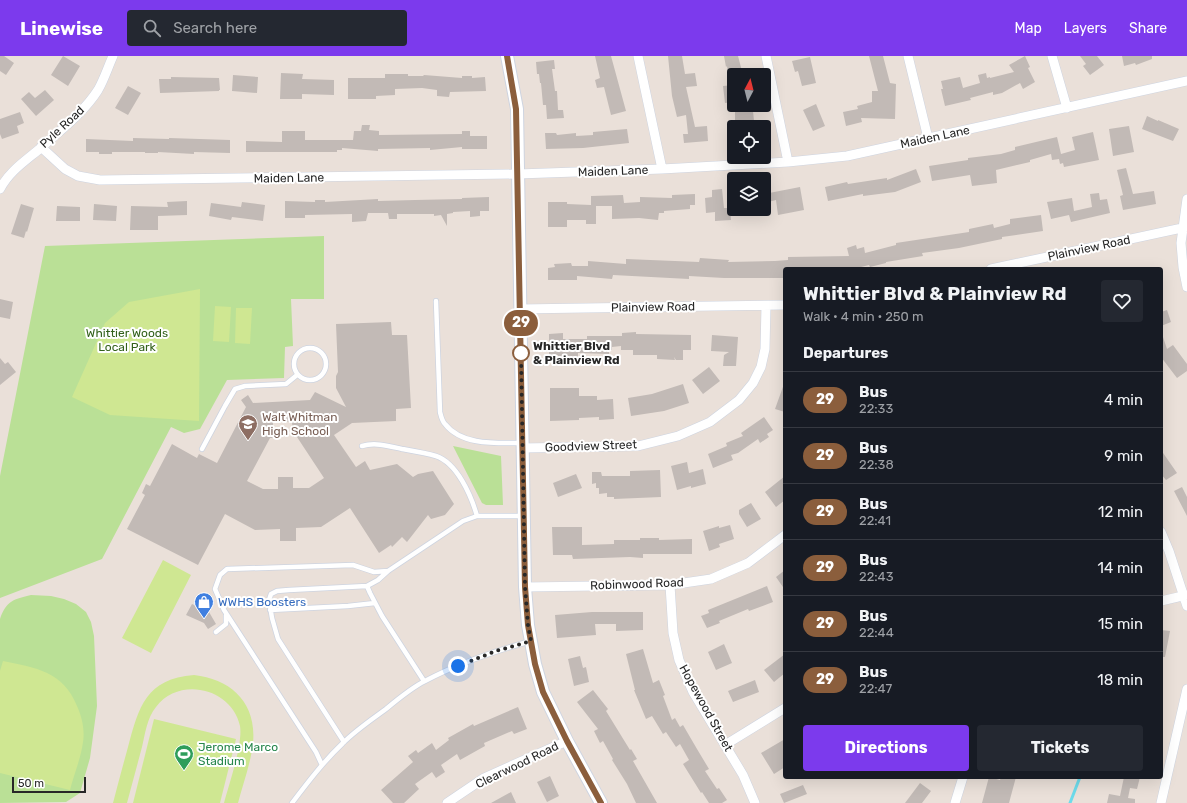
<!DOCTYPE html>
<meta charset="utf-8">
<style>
body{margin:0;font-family:Rubik,sans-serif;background:#242831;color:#f1f3f6;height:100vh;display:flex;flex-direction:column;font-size:15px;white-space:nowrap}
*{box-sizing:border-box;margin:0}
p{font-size:13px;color:#9ea1a6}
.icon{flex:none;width:22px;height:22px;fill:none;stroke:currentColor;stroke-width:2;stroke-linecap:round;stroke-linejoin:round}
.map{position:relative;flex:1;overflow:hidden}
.drawer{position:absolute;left:783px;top:211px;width:380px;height:512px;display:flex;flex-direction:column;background:#171b24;border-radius:4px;box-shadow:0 4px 16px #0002}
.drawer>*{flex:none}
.badge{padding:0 8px;border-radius:13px;font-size:14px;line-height:26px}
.needle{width:26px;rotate:7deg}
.fabs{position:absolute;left:727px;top:12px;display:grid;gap:8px}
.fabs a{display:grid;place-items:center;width:44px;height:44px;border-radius:4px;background:#171b24;box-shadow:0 4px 16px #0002;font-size:20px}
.scale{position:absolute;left:12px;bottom:10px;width:74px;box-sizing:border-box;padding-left:4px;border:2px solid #272727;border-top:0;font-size:11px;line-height:14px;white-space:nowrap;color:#272727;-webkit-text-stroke:3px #fff;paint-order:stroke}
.you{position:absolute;width:20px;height:20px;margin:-10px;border:3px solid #fff;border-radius:50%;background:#1a73e8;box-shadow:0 0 0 6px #1a73e833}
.map>.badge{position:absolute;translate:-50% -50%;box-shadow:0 0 0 2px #fff}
h2{padding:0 20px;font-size:15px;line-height:36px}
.round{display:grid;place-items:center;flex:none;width:42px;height:42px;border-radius:4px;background:#242831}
.head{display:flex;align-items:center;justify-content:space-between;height:68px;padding:0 20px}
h1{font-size:19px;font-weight:700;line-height:30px}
.primary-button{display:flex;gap:8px;margin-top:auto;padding:8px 20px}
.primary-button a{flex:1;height:46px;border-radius:4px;background:#7c3aed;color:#fff;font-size:16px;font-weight:700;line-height:46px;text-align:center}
.primary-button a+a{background:#242831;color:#f1f3f6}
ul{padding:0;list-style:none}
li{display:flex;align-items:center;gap:12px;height:56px;padding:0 20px;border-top:1px solid #363941}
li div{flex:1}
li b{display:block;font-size:15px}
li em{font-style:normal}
li .badge{min-width:44px;font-weight:700;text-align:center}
header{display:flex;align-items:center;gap:24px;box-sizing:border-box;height:56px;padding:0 20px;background:#7c3aed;color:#fff}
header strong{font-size:19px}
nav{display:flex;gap:22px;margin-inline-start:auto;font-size:14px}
.search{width:280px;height:36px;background:#242831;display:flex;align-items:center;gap:10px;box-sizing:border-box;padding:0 14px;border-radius:4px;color:#9ea1a6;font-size:15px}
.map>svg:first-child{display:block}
.green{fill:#bae096}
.pitch{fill:#cfe792}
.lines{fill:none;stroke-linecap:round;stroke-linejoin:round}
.stream{stroke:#6ddbeb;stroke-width:3}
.building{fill:#c2bab6;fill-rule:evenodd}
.lane-casing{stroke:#ced4e0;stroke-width:6}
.street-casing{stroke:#ced4e0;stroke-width:10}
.secondary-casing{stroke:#ced4e0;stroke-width:14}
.lane{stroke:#fff;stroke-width:4.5}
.street{stroke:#fff;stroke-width:9}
.secondary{stroke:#fff;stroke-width:12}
.line-casing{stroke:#fff;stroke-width:9}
.line{stroke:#8b5e3c;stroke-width:6}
.walk{stroke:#272727;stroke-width:4;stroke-dasharray:0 7.2}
.stop-dot{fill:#fff;stroke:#8b5e3c;stroke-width:2}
.labels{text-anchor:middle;stroke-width:4;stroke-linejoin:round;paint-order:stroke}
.street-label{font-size:12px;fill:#272727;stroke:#fff}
.park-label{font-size:12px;fill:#33611b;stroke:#fff}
.stop-label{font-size:12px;font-weight:bold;fill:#272727;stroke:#fff;text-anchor:start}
.education-label{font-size:12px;fill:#785e54;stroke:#fff;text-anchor:start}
.shop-label{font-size:12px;fill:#366cbe;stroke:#fff;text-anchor:start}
.leisure-label{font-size:12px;fill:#27864d;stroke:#fff;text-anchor:start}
</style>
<header>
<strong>Linewise</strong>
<div class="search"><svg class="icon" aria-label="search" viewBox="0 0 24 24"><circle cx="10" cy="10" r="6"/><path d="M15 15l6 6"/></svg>Search here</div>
<nav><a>Map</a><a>Layers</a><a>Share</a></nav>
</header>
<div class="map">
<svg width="1187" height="747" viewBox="0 0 1187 747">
<rect width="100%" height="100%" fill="#eae0d9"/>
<path class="green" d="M324,180V243H291L293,290L285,291L284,322L227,324L200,373L184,377L171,371L102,503L0,542V420L45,190Z
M453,390L501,400L503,449H486L482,447Z
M31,539L51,540L64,543L76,548L86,556L91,566L94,580L97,650L90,702L80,737L66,746L0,747V563C6,545 14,543 31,539Z"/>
<path class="pitch" d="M200,233L199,365L110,359L72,341L105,267L129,246Z
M215,250L231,251L229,286L213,285Z
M236,252H252L250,288L235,287Z
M163,504L191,519L151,597L122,582Z
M3,605C36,612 63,615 77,650C82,661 85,674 83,686C81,702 74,718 70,734L0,717V615Z
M194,619C231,623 257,647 253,687C251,706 243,728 238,747H224C229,728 243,688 240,670C232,632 179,620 156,651C147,662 145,678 142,691C137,710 132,728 127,747H113C118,728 123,709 128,691C139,650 146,623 194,619Z
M154,663L236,683L220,747H133Z"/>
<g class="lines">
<path class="stream" d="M1070,747L1080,721"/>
</g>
<path class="building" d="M0,0H4L14,7L6,19L0,15Z
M63,0L80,10L68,30L51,19Z
M595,0H611L626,55L611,59L604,31L597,32L595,24L600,22Z
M668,0H682L685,18L695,17L697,30L686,31L695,71L707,70L708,85L684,87L683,78H688L686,59L677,61L672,40Z
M724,0H738L743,19H728L727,10L726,11Z
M869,0H883L890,27L896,28L895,63L861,62L862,66L846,70L843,56L858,53L857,50L872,46V35H878Z
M1025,0L1030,11L1028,12L1035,26L1023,33L1020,27L1002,37L993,39V36L970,42L971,44L945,50L941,33H943L941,25L960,21L963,32L980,27L978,19L986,17L987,22L990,21V22L1014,16L1009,9Z
M1080,0H1097L1104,9L1090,19L1083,10L1086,8Z
M1122,0H1152V3L1136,9L1135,7L1124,10Z
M810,1L816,27L802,30L798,15L795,16L792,5Z
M554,4L555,13H552L555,35H557L558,54H563L564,62L547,63L546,49H543L541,27H540L539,18H537L536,6Z
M281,17L303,18L302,23L334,24V39L302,38V43H280Z
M385,18H408V20H423L424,19L462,22V20H472V22L485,21L486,35L450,36L449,41L437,40V34L422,32L395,33V39L376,40V43H348V22H385Z
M233,19L258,21L257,37L232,35Z
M171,21L219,22L220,34H219V35L160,37L159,23H171Z
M734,29V46L725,47L723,30Z
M128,30L141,37L128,59L115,52Z
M45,34L54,44L36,60L21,43L29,36L35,42Z
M816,48L825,70L813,75L803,54Z
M753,55L754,65L752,66V71H735V56Z
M20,56L24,67L17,70L19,77L2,83L0,78V63Z
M1147,60L1158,65V64L1179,73L1173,85L1142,73Z
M362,69H370L369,74L379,75V79L462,78V75H470V80H487V93H462V91L430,94V92L378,93V95L342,92V94H337V96H246V85L282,86V75H305V84H353L354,75H361Z
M1129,70L1134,96L1113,100L1109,73Z
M627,73L629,87L583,92L546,93L545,77H556L557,79L576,77V80L593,79V76Z
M1093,76L1099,104L1064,111L1063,107L1060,108L1059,103L1052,104L1051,98L1030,104V106L996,114L997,127L972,130L970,119L932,125L929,110L968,104V102L1001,98L1015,94V91L1057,81L1061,98L1075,94L1072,81Z
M133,82L169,83V82L230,84V97L194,96V98L158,96V97H145V96H112V98H99V96H86V83L133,85Z
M1126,112L1133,138L1154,135L1156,148L1123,154L1120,140L1123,139L1117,114Z
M916,113L921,126L895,136L863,140V138L828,145L825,131L847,126L848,128L887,122V124Z
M800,131L804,154L778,159L776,144L764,147V138Z
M722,133L724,152H730L731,164L715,165V156L706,157L705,142L712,141V134Z
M1099,137L1100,144L1107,143L1110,157L1071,166L1069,159L1051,163L1047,146L1072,142L1074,155L1092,151L1090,138Z
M695,138V149H690V153L664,155V157H659L658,164L639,162L612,163V150H596V168H586V164H567V171H548V146H567V148L591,149V140L623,139L624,147L640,146V141L672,142V139Z
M489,141V155H480V160L470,161V155L453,156V157L447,158V170L441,159L434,160V158H397V163H389L388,157H368L366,165L352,166V158L305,159V162H285V145L315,146V144H325V146L378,143V145L415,144L462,143V142Z
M187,145V159L158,160V174H130L131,150L168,151L167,146Z
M242,146L265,149L263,165L232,161L231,164L209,160L211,147L241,151Z
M21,148L34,152L27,176L26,175L24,182L11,178Z
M94,148L117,150L116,165L93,164Z
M57,150L80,151V165H56Z
M1041,159L1043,175L1002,181V183L959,192L922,197L923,200L886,206V207L870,211L869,209L853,213H785V222H724L689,220V223L613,219L612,223L577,220V224H548V212L555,211L554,208L571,207L572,210H588V205L626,208V203L699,206L700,202L729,204L728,206L775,205L788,204V201L849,200L847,192L856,189L857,193L864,191L865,197L896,189V187L969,176V173L993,168L994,172L1010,168V163Z
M0,243L13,246L10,263L0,261Z
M1167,254L1171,266L1161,270V256Z
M391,266L392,279H407L411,352L396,353V365L352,367L334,379L356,411L365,405L370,414L397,408L413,421L418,418L433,415L454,448L445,459L431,463L428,459L407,486L402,481L392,491L391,489L379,497L350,452L321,471L296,472V485H280V473L255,474L225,458L198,509L127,473L145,439L142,437L146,428L150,430L172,388L197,402L199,398L217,407L246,351L241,344L248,339L253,347L310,344L315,336L346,351L336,332V320L338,316L336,268ZM273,366H292L293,381H297L324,422L309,432H293V421H278V433H263L247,425L270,382H273Z
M636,276V278L691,279V294H683V304H676L674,301L675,304L657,303V299H633V294H621V290L612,291V294H609V298L578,297V301L558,302V299H549V278L563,277V283H587V280H622V277Z
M1161,278H1162L1167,293L1173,289L1187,308V315L1177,322L1161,301Z
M712,279L738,281L736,310H723L724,299L729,296L711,295Z
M0,302L5,308L8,306L16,316L0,329Z
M709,311L720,325L703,338L692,324Z
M683,328L689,347L664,355L631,360L628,342L652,338Z
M784,328L785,329V356L775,353Z
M550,332H579V340H597V344L613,343L614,363L599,364V361L579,362V364L550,365Z
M764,361L773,374L767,378L769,381L760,387L758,383L738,397L731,399L733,404L713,412L708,398L727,390L726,387L743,380L741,377Z
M1161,394L1177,417L1166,424L1161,418Z
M687,406L689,417L703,413L706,428L691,432V430L677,434L671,410Z
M660,414L661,441L614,443V441H607V437L599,438V432H596V427L592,428V416H601L602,420H630V415Z
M576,418L582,432L558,441L553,427Z
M785,420V444L776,451L765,436Z
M1182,431L1187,441V460L1174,435Z
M751,447L761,463L747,471L739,458V454Z
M730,469L734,483L719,488L720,491L709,495L703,475L719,470V472Z
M552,471H582V489L614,488V484H640V482H659V484L692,483V498H643V502L630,501L573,503L572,499H553Z
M785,514V534L776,521Z
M767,530L773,546L749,555L748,553L719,565L720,567L707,572L701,560L709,557L708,554Z
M192,548L209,556L216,568L208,573L204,567L186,559Z
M592,556H643V574L616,575V568H595L596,579L557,582L555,559Z
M1161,574L1170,575L1165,601H1161Z
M724,588L732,607L716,614L708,596Z
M643,593L653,627L659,624L665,639L663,640L672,664L675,662L680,671L683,669L697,693L709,713L705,715L717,733L719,732L727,744L722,747H709L702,736L701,737L683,708L689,704L680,688L676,691L666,676L663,678L652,660L646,663L634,634H635L626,598Z
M785,598V617L774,626L764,614Z
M580,600L583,612L586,611L589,626L574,630L568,603Z
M755,624L759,636L733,646L728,635Z
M593,634L608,653L606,655L630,694L631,693L637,703L633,705L657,747H636L627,728L612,704L613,703L603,685L600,687L594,675L598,673L577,646Z
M518,651L527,673L514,678L512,675L484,687L485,690L460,704L457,698L441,709L445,716L436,722L432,716L415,728L419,733L404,747H393L381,734L413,706L408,700L416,694L418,697L432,687L436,694L449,684L448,682L473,668L474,670Z
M785,683V711L774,718L761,697Z
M550,720L559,740L547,746L537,726Z
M989,721L1000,724L1001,721H1016L1009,747H982Z
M1124,721H1140L1137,733L1130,732L1128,742L1135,743V747H1107L1109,738L1120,740Z
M920,727L931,735L922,747H905Z
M803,729L807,738L784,747L780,738Z
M511,736L516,747H491Z"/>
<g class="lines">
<defs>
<path id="lane" d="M436,245L440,356C441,360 442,365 445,368C462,390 497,387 522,387
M294 308a16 16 0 1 1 32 0a16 16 0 1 1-32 0Z
M362,390C375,386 389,390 402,393C413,395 425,397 436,400C457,407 471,439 477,460
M202,393L225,350L235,333L245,330L286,328L297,319
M367,530L370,537L382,560L424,625
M270,554L348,550L375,547
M216,576L226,568V559
M344,686L278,583L272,562L269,544L271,538L277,535L289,534L367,530L378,524L388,515L463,465L477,460H522
M322,709L316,696L224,554L215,533L220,519L227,513L353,509L374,516L388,515
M292,747C308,726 324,705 343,687C356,674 371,664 386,653C398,643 411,632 425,625C459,607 495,595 531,585"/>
<path id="street" d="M638,0L662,113
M766,0L788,106
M908,0L928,82
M1052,0L1067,52
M41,91L65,113L78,120L100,124L518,118L662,113L788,106L847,100L1187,25
M0,133C10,114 27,104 43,90C62,73 84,56 98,34C104,24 108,11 113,0
M1187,143L1181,187L1183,211L1187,231
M991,213L1187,171
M520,253L785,249
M522,392L638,390L678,380L710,366L739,344L753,327L761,311L765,293L766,250
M1161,476L1169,495L1187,550
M670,529L673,577L679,604L693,636L743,719L755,747
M525,531L670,529L711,523L748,507L785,479
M1161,545L1187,539
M725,689L785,652
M447,747L484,722L567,685
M955,747L963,721
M1161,747L1187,633"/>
<path id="secondary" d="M507,0L517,53L525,531L528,569L535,608L543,636L567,685L601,747"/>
</defs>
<use href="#lane" class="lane-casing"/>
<use href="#street" class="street-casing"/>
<use href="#secondary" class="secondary-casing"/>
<use href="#lane" class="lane"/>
<use href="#street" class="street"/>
<use href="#secondary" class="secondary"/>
</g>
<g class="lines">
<defs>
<path id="line" d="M507,0L516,53L525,531L528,569L535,608L543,636L567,685L601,747"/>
</defs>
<use href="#line" class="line-casing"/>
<use href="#line" class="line"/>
<path class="walk" d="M458,610L496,595L531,585L528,569L525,531L521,297"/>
</g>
<defs>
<symbol id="school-pin" viewBox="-11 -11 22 30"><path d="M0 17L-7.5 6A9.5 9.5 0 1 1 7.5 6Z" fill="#8d6e63" stroke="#fff"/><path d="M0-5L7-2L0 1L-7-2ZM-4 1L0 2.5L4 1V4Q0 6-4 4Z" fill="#fff"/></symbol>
<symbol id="shop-pin" viewBox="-11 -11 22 30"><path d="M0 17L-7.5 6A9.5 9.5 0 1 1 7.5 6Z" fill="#3f7fe0" stroke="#fff"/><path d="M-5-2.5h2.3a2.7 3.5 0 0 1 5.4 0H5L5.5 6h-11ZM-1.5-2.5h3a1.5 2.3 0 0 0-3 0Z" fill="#fff"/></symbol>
<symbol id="stadium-pin" viewBox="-11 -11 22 30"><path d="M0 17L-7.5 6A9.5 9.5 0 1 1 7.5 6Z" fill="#2e9e5b" stroke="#fff"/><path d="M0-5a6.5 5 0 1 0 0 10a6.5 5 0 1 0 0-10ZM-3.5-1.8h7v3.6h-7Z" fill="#fff"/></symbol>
</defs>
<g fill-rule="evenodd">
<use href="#school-pin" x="237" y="357" width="22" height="30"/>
<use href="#shop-pin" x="193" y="535" width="22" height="30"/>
<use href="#stadium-pin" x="173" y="687" width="22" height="30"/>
</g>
<circle class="stop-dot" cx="521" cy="297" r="8"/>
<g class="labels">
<g class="street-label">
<text transform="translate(62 71) rotate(-43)" y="4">Pyle Road</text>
<text transform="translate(935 81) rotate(-12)" y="4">Maiden Lane</text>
<text transform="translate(613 115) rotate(-2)" y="4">Maiden Lane</text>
<text transform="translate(289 122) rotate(-1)" y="4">Maiden Lane</text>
<text transform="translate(1089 192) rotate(-12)" y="4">Plainview Road</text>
<text transform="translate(653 251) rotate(-1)" y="4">Plainview Road</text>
<text transform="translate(591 390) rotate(-2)" y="4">Goodview Street</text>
<text transform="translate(637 528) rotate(-2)" y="4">Robinwood Road</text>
<text transform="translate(706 652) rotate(61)" y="4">Hopewood Street</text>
<text transform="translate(517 709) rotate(-26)" y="4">Clearwood Road</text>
</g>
<g class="park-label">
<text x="127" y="281">Whittier Woods<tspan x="127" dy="14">Local Park</tspan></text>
</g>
<g class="stop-label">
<text x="533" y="294">Whittier Blvd<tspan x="533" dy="14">&amp; Plainview Rd</tspan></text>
</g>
<g class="education-label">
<text x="262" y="365">Walt Whitman<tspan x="262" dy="14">High School</tspan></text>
</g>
<g class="shop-label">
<text x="218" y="550">WWHS Boosters</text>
</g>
<g class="leisure-label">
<text x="198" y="695">Jerome Marco<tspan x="198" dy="14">Stadium</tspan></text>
</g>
</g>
</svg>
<div class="fabs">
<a><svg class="needle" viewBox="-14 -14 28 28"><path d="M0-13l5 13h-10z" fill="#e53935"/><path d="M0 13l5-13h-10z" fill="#9ea1a6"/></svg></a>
<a><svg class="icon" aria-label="locate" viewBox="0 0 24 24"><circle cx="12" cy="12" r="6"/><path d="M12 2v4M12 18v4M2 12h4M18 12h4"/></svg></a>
<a><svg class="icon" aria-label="layers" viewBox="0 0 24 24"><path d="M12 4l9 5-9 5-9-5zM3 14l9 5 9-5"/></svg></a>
</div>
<div class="scale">50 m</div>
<div class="you" style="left:458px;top:610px"></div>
<b class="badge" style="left:521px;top:267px;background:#8b5e3c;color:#fff">29</b>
<section class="drawer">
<div class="head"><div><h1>Whittier Blvd &amp; Plainview Rd</h1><p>Walk · 4 min · 250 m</p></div><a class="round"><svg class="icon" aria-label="heart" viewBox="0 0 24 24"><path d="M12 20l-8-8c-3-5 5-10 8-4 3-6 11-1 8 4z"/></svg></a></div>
<h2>Departures</h2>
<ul>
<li><span class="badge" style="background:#8b5e3c;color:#fff">29</span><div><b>Bus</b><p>22:33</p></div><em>4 min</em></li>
<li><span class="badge" style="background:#8b5e3c;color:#fff">29</span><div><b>Bus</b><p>22:38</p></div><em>9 min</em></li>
<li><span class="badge" style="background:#8b5e3c;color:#fff">29</span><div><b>Bus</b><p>22:41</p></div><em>12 min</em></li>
<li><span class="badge" style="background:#8b5e3c;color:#fff">29</span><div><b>Bus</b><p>22:43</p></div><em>14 min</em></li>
<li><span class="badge" style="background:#8b5e3c;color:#fff">29</span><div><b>Bus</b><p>22:44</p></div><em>15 min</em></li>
<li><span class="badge" style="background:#8b5e3c;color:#fff">29</span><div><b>Bus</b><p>22:47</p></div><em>18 min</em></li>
</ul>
<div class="primary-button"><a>Directions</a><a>Tickets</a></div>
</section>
</div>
